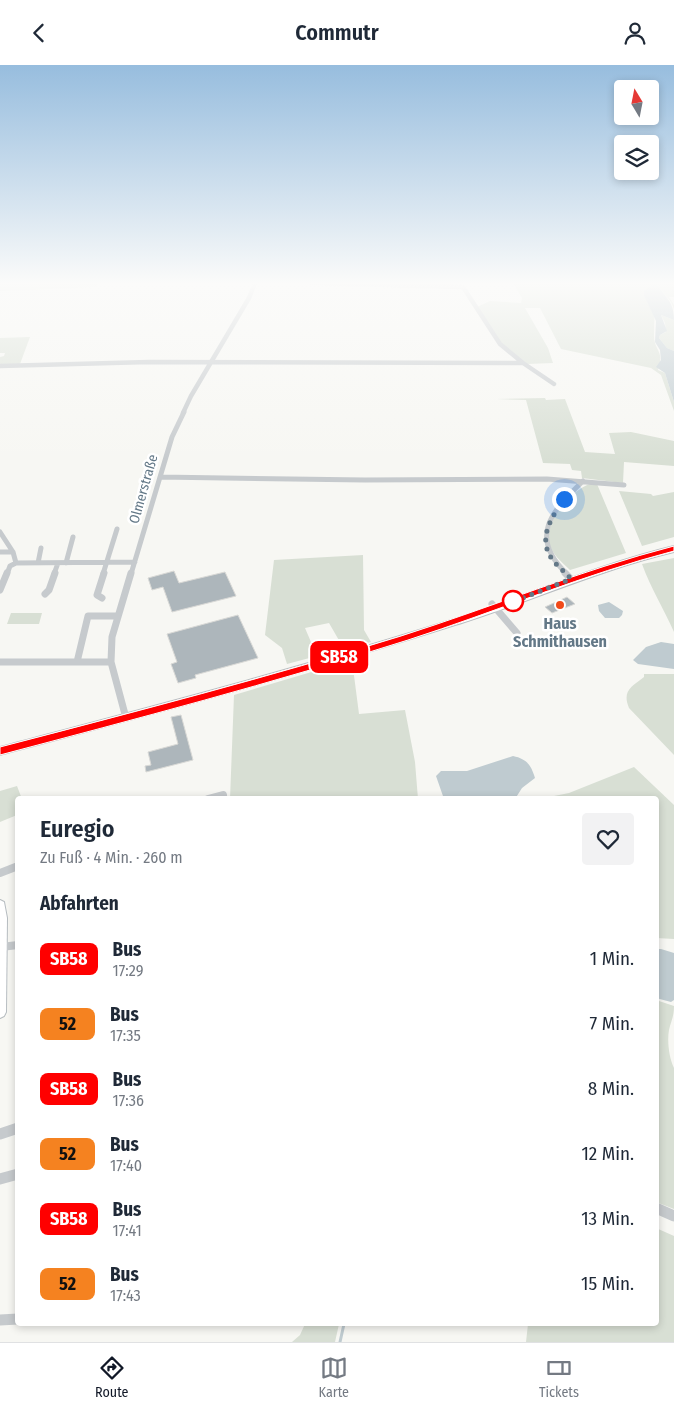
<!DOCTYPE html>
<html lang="de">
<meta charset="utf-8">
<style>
body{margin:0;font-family:"Fira Sans Condensed",sans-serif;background:#f2f2f3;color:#1f2937;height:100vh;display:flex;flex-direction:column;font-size:19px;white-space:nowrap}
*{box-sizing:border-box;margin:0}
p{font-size:16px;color:#747a83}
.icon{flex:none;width:28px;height:28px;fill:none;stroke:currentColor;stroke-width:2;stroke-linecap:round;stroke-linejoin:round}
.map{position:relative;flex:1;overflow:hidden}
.details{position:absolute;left:15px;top:731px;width:644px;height:530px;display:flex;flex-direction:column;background:#fff;border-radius:5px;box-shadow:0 2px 8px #0003}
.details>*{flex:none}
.badge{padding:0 10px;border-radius:8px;font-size:18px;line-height:32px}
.needle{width:32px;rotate:350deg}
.fabs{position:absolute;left:614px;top:15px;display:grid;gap:10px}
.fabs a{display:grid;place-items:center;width:45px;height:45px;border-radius:5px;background:#fff;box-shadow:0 2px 8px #0003;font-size:25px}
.you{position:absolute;width:25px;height:25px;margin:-12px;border:4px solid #fff;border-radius:50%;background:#1a73e8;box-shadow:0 0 0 8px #1a73e833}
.map>.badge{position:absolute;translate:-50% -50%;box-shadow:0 0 0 2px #fff}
h2{padding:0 25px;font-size:19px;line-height:45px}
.round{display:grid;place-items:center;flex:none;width:52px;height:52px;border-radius:5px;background:#f2f2f3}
.head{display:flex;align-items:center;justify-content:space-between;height:85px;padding:0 25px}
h1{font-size:24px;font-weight:600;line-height:38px}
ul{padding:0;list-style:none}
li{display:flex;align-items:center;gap:15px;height:65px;padding:0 25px}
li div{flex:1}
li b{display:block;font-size:19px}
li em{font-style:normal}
li .badge{min-width:55px;font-weight:700;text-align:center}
header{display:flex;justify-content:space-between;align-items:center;height:65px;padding:0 25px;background:#fff;font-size:22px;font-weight:600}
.tabs{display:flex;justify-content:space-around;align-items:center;height:70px;border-top:1px solid #e0e1e3;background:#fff;font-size:14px;color:#747a83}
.tabs a{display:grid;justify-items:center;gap:2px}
.tabs .on{color:#111827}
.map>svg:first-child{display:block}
.green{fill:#d8dfd4}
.water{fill:#bfcbd0}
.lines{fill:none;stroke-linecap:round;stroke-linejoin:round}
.stream{stroke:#bfcbd0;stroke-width:3}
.building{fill:#adb6bb;stroke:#d9d9d6}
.secondary-casing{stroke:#b6bcc0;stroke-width:2}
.primary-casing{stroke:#b9bdc1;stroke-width:2}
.street-far4{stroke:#c6cacd;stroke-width:4.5}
.street-far3{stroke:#c6cacd;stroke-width:5}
.street-far2{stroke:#c6cacd;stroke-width:7}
.street-far1{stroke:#c6cacd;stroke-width:8}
.street{stroke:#c6cacd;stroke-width:11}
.secondary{fill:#fff;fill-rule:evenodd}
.primary{fill:#fff;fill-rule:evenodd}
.line{fill:#f00;stroke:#fff}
.walk{stroke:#637887;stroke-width:5;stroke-dasharray:0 9}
.stop-dot{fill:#fff;stroke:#f00;stroke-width:2.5}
.poi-dot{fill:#f14a19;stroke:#fff;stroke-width:2}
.labels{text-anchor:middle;stroke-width:5;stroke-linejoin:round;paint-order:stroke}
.far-street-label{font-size:14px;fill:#637887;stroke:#fff}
.poi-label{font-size:16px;font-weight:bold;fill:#637887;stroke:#fff}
</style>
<header><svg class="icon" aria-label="back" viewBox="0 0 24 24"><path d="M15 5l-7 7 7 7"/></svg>Commutr<svg class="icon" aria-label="person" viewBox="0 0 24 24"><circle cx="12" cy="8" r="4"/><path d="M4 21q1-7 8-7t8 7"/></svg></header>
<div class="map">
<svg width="674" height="1277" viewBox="0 0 674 1277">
<rect width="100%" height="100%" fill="#f7f7f3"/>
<path class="green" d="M0,218H98L97,222L0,226Z
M513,218H674V232H669L674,240V244L671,237L657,220C655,238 654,254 654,271C654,286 665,285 658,305L665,308L674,337V346L661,310L651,303L561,284L540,243H525L548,283L553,298L527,299L502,280L477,242L490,236L521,238L522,233Z
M661,250L674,255V286L667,283L659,273L660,270L666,267L665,258Z
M30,272L20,299L0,300V292L4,291L5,288H0V273Z
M545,333L546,335L565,334L585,387L615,389L609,368L631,367L674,376V401L624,397L623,418L582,413L581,406L572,405L570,399L543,398L526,335L497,334Z
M590,419H597L626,488L570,505C562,497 551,489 549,477C545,456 571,425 590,419Z
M619,426L651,429L653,431L674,427V472L642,481Z
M363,490L364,565L371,577L344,584L329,558L305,563L317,591L287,599L282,583L265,570L274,495Z
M674,493V567C664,544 650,522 642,499Z
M11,548H42L39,559H7Z
M352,595L359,649L405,645L415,697L418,734H230L234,630Z
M644,609H674V690L629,643C622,626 631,622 644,612Z
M634,702L674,740V874L656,873V734H539L569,728Z
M17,721L22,734H18L17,750L0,757V726Z
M656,935L674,941C674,952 671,956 669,965C667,976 669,993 674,1003V1144L656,1137Z
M656,1163L674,1171V1277H526L528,1259H656Z
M305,1259H339L335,1277H292L300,1270Z"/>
<path class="water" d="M657,220C667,234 674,237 674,255L661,250L667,266L660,270L659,273L667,283L674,286V337L665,308L656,302L661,295L660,285L655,277L656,256L644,230V226L651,221Z
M609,537L623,546L622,550L619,553H605L599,546L598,540Z
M661,577L674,579V604L638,599L633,595L646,582Z
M513,691C527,694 531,700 535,713L522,723L515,734H444L436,711L441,706H467Z
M656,884H661L674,888V935L671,937L656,933Z"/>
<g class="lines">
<path class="stream" d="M340,1277L344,1259"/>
</g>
<path class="building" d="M174,506L179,518L225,507L236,531L172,547L163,522L152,525L148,513Z
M567,532L575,539L552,548L545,542Z
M238,550L258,593L195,610L196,613L178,618L171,599L177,597L167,569Z
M181,650L193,695L146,707L145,701L151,700L148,687L178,679L171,652Z"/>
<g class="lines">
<defs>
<path id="secondary" d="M0,835L4,837L7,853L6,947L4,951L0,953Z"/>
<path id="primary" d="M674,481V487C599,505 529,537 455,560C305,608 152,649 0,690V682C150,642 300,603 448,556C524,532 596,500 674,481Z"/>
</defs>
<use href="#secondary" class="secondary-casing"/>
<use href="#primary" class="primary-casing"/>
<path class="street-far4" d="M311,218L463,222L500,279L523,298
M0,301L149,297L523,298L554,319
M183,348L191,331L249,233L255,218"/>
<path class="street-far3" d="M160,412L365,415L547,414L624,420
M0,467L13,487L16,498L135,497
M0,487H13
M38,498L41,483
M66,498L73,472
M7,509L10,501L16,498
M54,509L58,498
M103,509L117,464
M131,509L172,372L184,347
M567,509C528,472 551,447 583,416"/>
<path class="street-far2" d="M565,508L571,514
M0,525L7,508
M45,529L49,525L55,508
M102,533L97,530L104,508
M492,539L517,568
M0,597H111
M77,597L88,551H118
M126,653L111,597L112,572L131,508"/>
<path class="street-far1" d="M208,734L223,730
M0,808L18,801
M1,882L18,880"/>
<path class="street" d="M0,1069L18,1063
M0,1114L18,1109
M656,1143L674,1151
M0,1255L18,1254"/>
<use href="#secondary" class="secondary"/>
<use href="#primary" class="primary"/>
</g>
<linearGradient id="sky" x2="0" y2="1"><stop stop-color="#97bdde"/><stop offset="0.55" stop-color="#fbfbfa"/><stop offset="1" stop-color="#fbfbfa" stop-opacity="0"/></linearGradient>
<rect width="674" height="397" fill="url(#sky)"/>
<path class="line" d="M674,481V486C585,509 498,546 408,575C273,618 136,654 0,690V682C134,647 269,612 401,571C492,542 581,505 674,481Z"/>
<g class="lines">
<path class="walk" d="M513,536L510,538L571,514C565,507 558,502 552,494C537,473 552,452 564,434"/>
</g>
<circle class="stop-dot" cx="513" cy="536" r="10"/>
<circle class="poi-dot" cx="560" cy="540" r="5"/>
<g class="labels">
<g class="far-street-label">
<text transform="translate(143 424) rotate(-74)" y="5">Olmerstraße</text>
</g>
<g class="poi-label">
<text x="560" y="564">Haus<tspan x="560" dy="18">Schmithausen</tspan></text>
</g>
</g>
</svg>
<div class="fabs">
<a><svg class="needle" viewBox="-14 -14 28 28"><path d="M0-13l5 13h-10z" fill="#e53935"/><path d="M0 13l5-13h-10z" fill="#747a83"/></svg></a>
<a><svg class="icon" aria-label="layers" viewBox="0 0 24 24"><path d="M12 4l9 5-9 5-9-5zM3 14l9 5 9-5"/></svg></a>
</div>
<div class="you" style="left:564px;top:434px"></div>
<b class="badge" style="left:339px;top:592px;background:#f00;color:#fff">SB58</b>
<section class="details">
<div class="head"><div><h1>Euregio</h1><p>Zu Fuß · 4 Min. · 260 m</p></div><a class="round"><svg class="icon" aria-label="heart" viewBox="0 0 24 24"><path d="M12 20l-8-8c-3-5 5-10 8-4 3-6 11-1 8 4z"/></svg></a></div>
<h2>Abfahrten</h2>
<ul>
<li><span class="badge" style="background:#f00;color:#fff">SB58</span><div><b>Bus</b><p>17:29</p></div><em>1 Min.</em></li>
<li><span class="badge" style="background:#f58220;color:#111">52</span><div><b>Bus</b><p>17:35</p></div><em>7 Min.</em></li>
<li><span class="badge" style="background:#f00;color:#fff">SB58</span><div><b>Bus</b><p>17:36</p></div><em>8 Min.</em></li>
<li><span class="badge" style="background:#f58220;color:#111">52</span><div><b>Bus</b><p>17:40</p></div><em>12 Min.</em></li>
<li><span class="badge" style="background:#f00;color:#fff">SB58</span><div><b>Bus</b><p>17:41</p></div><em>13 Min.</em></li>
<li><span class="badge" style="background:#f58220;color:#111">52</span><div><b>Bus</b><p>17:43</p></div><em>15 Min.</em></li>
</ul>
</section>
</div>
<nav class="tabs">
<a class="on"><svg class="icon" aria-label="directions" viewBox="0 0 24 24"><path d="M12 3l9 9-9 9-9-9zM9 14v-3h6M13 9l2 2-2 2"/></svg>Route</a>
<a><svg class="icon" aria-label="map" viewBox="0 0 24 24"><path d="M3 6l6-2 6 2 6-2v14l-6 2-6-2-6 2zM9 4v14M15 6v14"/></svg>Karte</a>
<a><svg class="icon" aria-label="tickets" viewBox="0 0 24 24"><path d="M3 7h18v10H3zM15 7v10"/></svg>Tickets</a>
</nav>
